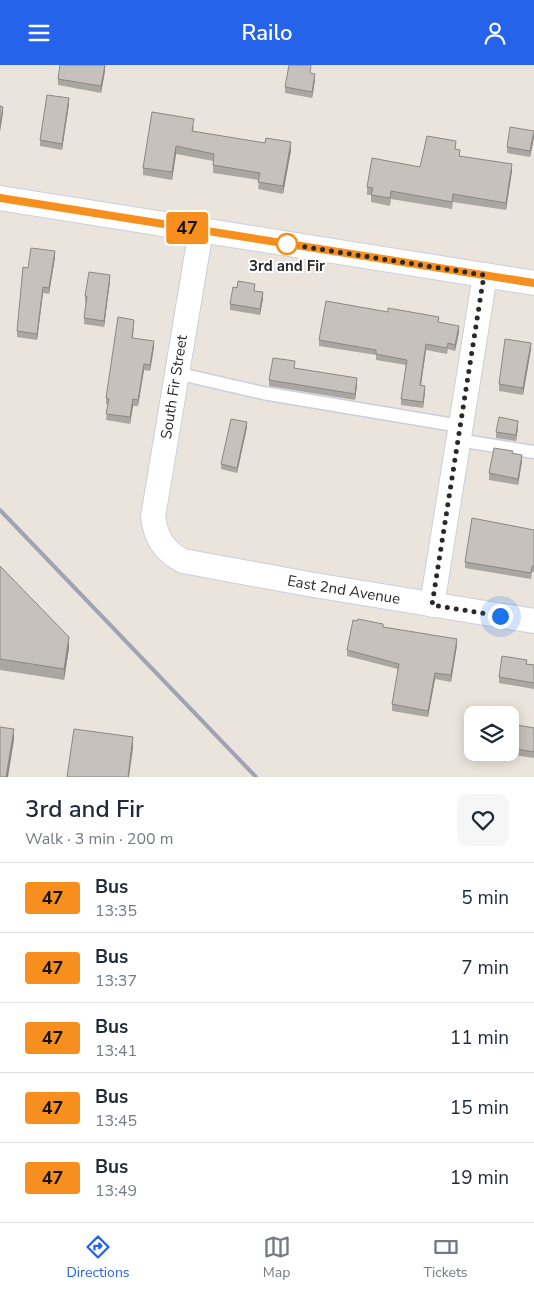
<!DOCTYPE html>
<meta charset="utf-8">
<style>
body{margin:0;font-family:"Nunito Sans",sans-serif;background:#f6f6f7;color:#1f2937;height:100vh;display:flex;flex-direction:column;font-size:19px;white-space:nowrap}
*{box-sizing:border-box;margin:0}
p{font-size:16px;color:#747a83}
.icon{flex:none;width:28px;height:28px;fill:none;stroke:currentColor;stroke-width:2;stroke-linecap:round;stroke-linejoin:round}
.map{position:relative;height:712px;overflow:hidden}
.details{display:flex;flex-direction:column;background:#fff;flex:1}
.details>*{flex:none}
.badge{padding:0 10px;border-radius:4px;font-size:18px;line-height:32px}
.buttons{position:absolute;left:464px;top:641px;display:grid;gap:10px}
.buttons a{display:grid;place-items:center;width:55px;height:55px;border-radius:10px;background:#fff;box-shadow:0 2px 12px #0003;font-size:25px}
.you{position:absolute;width:25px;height:25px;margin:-12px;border:4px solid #fff;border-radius:50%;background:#1a73e8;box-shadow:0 0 0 8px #1a73e833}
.map>.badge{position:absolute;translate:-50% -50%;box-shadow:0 0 0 2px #fff}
.round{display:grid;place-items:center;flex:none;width:52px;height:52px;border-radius:10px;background:#f6f6f7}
.head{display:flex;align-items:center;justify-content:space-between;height:85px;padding:0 25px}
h1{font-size:24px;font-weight:600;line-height:38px}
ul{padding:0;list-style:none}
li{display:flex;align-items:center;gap:15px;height:70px;padding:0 25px;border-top:1px solid #e0e1e3}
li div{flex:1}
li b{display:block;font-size:19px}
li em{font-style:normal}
li .badge{min-width:55px;font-weight:700;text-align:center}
header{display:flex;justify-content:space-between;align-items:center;height:65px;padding:0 25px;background:#2563eb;color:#fff;font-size:22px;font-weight:600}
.menu{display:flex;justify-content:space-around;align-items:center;height:70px;border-top:1px solid #e0e1e3;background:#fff;font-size:14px;color:#747a83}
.menu a{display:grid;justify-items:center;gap:2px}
.menu .selected{color:#2563eb}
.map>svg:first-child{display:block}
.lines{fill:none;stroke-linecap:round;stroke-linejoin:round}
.service-casing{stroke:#cbcfda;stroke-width:15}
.minor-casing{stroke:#cbcfda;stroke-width:26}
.service{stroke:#fff;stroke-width:12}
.minor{stroke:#fff;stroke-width:24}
.rail{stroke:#a0a3b2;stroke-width:4}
.wall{fill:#aaa6a2}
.shaded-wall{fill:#8b8784}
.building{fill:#c6c1bc;stroke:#8b8784}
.line-casing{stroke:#fff;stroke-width:11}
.line{stroke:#f78f1e;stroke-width:8}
.walk{stroke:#292929;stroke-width:5;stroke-dasharray:0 9}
.stop-dot{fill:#fff;stroke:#f78f1e;stroke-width:2.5}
.labels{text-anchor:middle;stroke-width:4;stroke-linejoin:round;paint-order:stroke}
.stop-label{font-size:15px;font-weight:bold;fill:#292929;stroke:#fff}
.street-label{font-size:15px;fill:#292929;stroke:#fff}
</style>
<header><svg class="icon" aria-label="menu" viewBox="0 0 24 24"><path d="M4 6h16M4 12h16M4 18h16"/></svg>Railo<svg class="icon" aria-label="person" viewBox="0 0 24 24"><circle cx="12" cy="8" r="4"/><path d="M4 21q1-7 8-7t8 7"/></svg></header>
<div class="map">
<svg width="534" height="712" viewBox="0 0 534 712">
<rect width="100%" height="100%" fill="#ebe4dc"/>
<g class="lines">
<defs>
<path id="service" d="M176,308L263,328L460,361
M458,375L534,387"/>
<g id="minor">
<path d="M0,133L534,218"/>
<path id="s1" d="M201,165L153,452C156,473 164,486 183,496L308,519L534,556"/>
<path d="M432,540L485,210"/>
</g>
</defs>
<use href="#service" class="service-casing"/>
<use href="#minor" class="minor-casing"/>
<use href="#service" class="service"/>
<use href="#minor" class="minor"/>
<path class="rail" d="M0,445L256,712"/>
</g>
<path class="wall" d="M105,6L101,28L58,20V14Z
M310,9L315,15L312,33L285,28V22Z
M69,39L62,85L40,81V75Z
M194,61L193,66L291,85L283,129L258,124L259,115L213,108V96L176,89L172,115L143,110V103Z
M534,72L530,92L507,88V82Z
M456,85L460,91L512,106L506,145L453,137L452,144L391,134L390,141L371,137V130H367V122L420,102Z
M55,192L49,229L43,228L37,275L17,272V266L28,203Z
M110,216L104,262L84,259V253L86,237H85V231Z
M255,226L263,233L260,250L230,245V239Z
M439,258L459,267L455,286L448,284L447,289L426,285L421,320L425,327L423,343L401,340V334L406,300L376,295V290L319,281V275Z
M134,261L133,273L154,282L150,306L144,305L138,341H133L130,359L106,355L108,340L106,339V333Z
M531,284L523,330L499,326V319Z
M295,303L357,320L355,335L269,321V315Z
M247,362L237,408L221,404V399Z
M518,362L516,376L496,373V367Z
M513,388L522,396L518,420L489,415V408Z
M534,465V507H532L531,514L465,503V497Z
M0,501L69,583L64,615L0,605Z
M383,562L457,580L451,617L435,614L428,652L392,646V639L398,604L347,591V585Z
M527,599L534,600V624L499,618V612Z
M510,663H534V693L507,689V688H510Z"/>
<path class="shaded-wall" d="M105,0V6L101,28V21Z
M315,9V15L312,33V27Z
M69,33V39L62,85V79Z
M3,42V48L0,67V61Z
M534,66V72L530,92V86Z
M291,77V85L283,129V121Z
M176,81V89L172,115V107Z
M512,99V106L506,145V138Z
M55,186V192L49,229V223Z
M110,210V216L104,262V256Z
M43,222V228L37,275V269Z
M263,227V233L260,250V244Z
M459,261V267L455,286V280Z
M154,276V282L150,306V300Z
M531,278V284L523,330V323Z
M426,279V285L420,326V320Z
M144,299V305L138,341V335Z
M357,313V320L355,335V329Z
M425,321V327L423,343V337Z
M133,334V341L130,359V352Z
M518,356V362L516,376V370Z
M247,357V362L237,408V403Z
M522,390V396L518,420V414Z
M69,572V583L64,615V604Z
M457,574V580L451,617V610Z
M435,608V614L428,652V646Z
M14,664V675L8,712H6Z
M133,672V683L129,712H128Z"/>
<path class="building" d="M60,0H105L101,21L58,14Z
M289,0H311L310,8L315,9L312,27L285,22Z
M47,30L69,33L62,79L40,75Z
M0,41L3,42L0,61Z
M152,47L194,54L192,66L265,78L266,73L291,77L283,121L258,117L260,108L213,100L214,89L176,81L172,107L143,103Z
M510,62L534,66L530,86L507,82Z
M427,71L456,76L455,84L460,85L459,91L512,99L506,138L453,129L452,137L391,126L390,133L371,130L373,123L367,122L372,93L420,102Z
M31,183L55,186L49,223L43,222L37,269L17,266L23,202L28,203Z
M89,207L110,210L104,256L84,253L87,231H85Z
M238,216L255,219L254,226L263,227L260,244L230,239L233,222L237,223Z
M326,236L388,247V243L439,252L438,257L459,261L455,280L448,278L447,283L426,279L420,320L425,321L423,337L401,334L407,295L376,289V285L319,275Z
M118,252L134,255L132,273L154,276L150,300L144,299L138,335L133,334L130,352L106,349L109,334L106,333Z
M505,274L531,278L523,323L499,319Z
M273,293L295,296L294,303L357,313L355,329L269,315Z
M499,352L518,356L516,370L496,367Z
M231,354L247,357L237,403L221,399Z
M494,383L513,386L512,388L522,390L518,414L489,408Z
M472,453L534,465V501H532L531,508L465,497Z
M0,501L69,572L64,604L0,594Z
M358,554L383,559V562L457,574L451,610L435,608L428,646L392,639L399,599L347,585L353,555L357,556Z
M502,591L527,595L526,599L534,600V618L499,612Z
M511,659L534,663V687L510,683Z
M0,662L14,664L6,712H0Z
M74,664L133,672L128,712H67Z"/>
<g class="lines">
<defs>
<path id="line" d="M0,133L534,218"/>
</defs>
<use href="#line" class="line-casing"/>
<use href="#line" class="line"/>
<path class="walk" d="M287,179L484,210L432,540L500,551"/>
</g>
<circle class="stop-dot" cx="287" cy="179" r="10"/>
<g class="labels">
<g class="stop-label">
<text x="287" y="206">3rd and Fir</text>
</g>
<g class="street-label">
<text transform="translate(174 322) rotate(-81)" y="5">South Fir Street</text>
<text dy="5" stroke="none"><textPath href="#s1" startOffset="510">East 2nd Avenue</textPath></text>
</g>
</g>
</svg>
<div class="buttons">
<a><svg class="icon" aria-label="layers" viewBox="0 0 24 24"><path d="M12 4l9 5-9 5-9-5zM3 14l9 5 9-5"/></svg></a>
</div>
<div class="you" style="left:500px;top:551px"></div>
<b class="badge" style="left:187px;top:163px;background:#f78f1e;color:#111">47</b>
</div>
<section class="details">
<div class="head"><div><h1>3rd and Fir</h1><p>Walk · 3 min · 200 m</p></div><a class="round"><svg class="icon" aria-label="heart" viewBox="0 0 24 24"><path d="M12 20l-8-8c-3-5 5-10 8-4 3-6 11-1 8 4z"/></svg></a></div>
<ul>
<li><span class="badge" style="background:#f78f1e;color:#111">47</span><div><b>Bus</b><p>13:35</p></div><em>5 min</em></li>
<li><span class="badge" style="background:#f78f1e;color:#111">47</span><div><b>Bus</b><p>13:37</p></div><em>7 min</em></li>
<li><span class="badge" style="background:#f78f1e;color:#111">47</span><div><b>Bus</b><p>13:41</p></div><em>11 min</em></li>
<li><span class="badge" style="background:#f78f1e;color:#111">47</span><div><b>Bus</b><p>13:45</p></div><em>15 min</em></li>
<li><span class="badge" style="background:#f78f1e;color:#111">47</span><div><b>Bus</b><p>13:49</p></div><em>19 min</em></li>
</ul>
</section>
<nav class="menu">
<a class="selected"><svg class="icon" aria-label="directions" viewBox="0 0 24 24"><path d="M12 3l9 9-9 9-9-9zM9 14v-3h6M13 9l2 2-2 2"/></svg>Directions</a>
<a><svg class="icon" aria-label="map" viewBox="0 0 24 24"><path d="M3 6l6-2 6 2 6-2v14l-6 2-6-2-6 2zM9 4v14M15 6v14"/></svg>Map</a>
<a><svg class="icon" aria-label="tickets" viewBox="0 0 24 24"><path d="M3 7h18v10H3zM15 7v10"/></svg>Tickets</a>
</nav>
